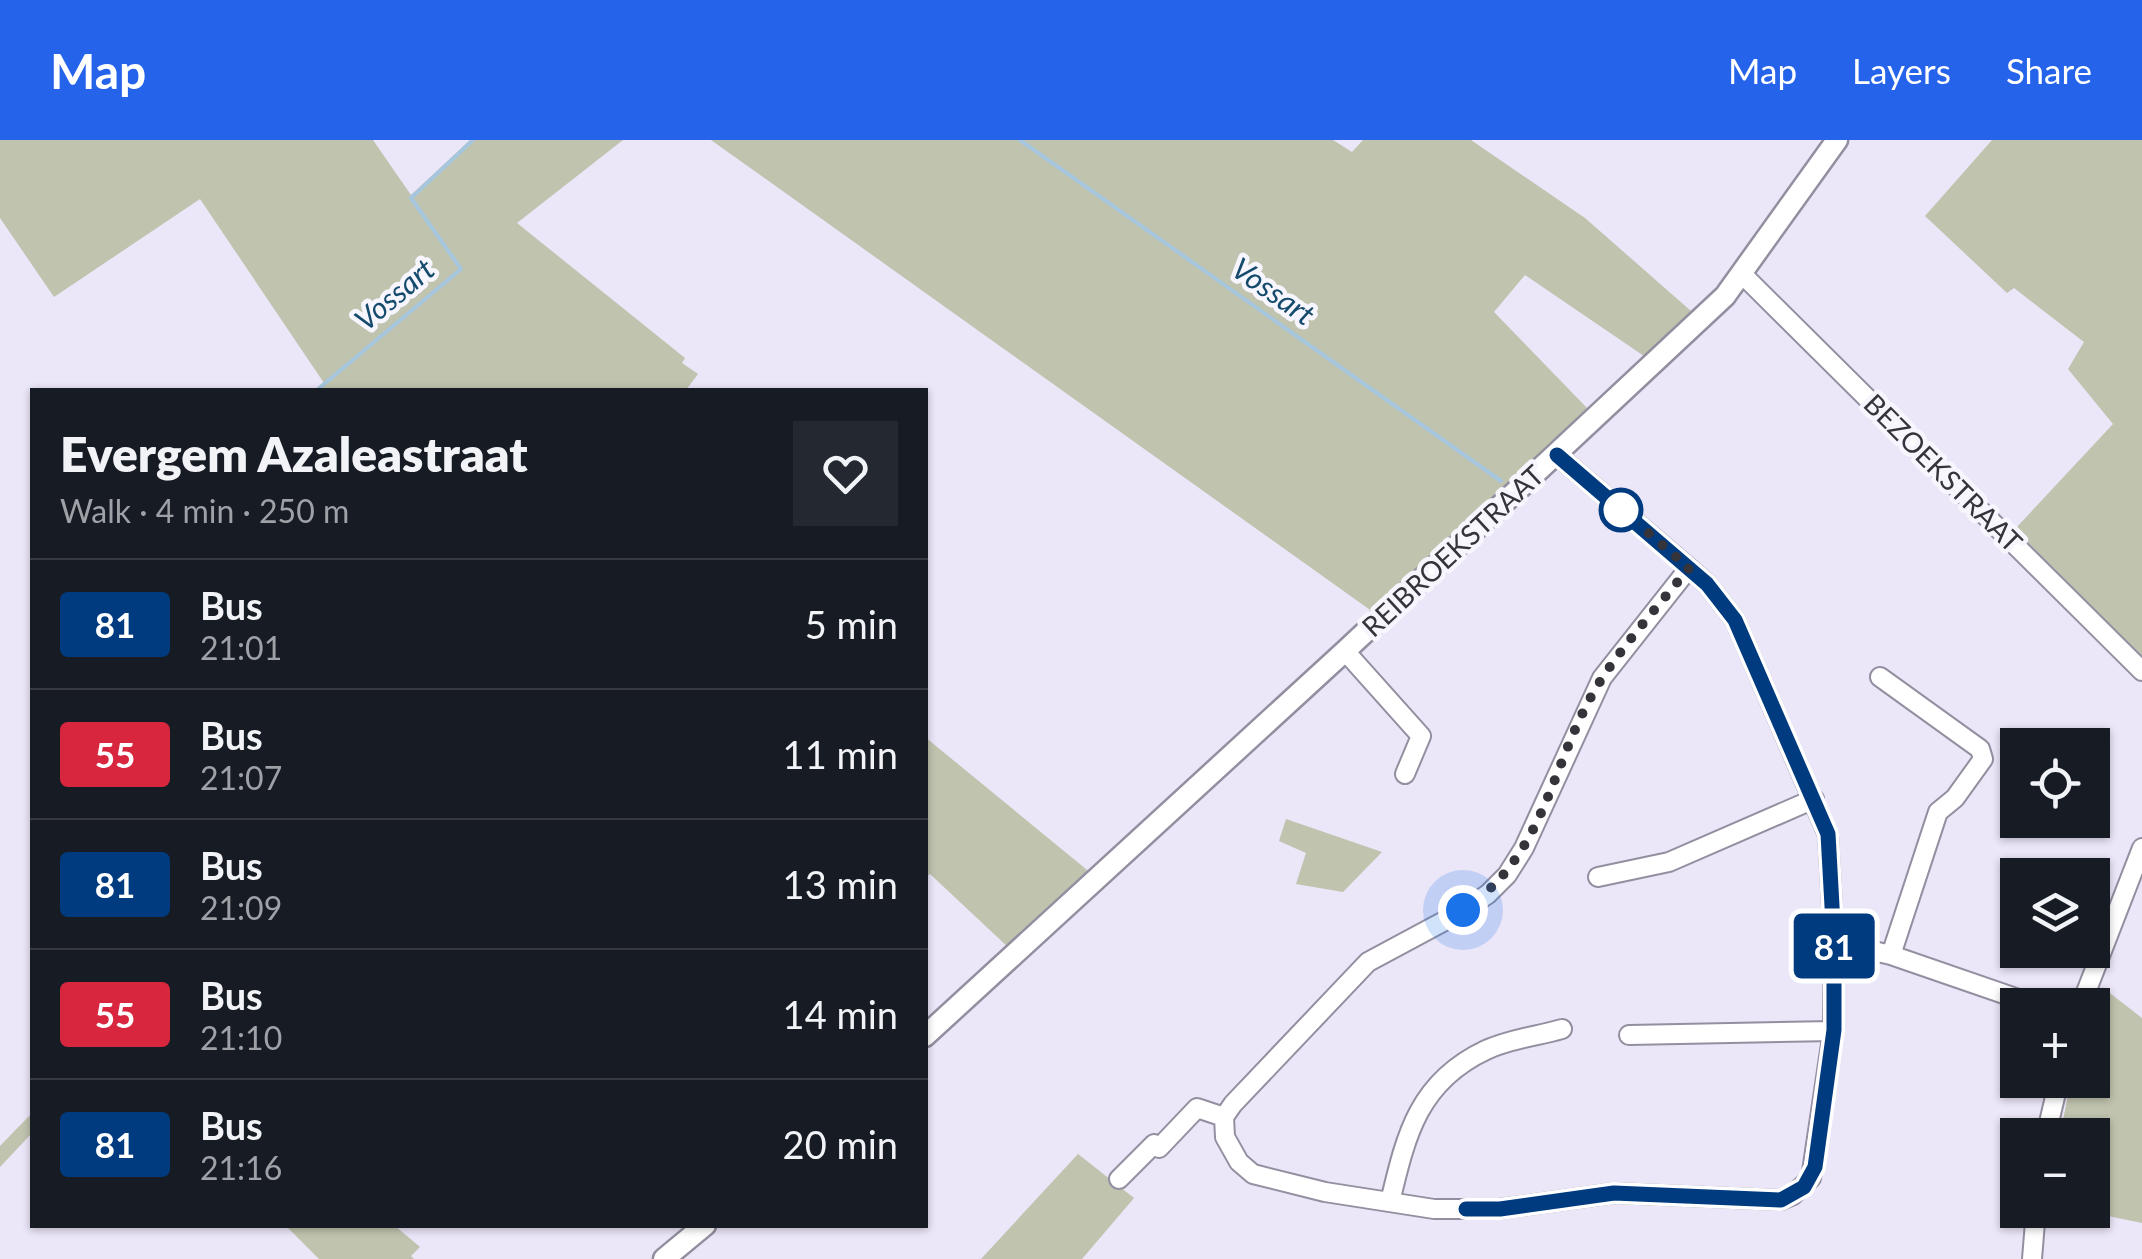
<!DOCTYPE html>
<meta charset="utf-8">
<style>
body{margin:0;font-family:Lato,sans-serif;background:#242831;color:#f1f3f6;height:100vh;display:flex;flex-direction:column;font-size:38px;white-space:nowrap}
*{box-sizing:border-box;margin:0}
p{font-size:32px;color:#9ea1a6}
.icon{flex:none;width:55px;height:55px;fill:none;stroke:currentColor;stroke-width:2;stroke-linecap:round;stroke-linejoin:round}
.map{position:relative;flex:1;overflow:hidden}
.drawer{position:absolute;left:30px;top:248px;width:898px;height:840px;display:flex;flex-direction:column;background:#171b24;border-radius:0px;box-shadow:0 2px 8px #0004}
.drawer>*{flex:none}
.badge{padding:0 20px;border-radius:8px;font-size:35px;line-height:65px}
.controls{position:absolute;left:2000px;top:588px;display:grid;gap:20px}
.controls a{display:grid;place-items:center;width:110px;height:110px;border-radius:0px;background:#171b24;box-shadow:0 2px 8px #0004;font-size:50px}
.you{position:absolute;width:50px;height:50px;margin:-25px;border:8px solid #fff;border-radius:50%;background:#1a73e8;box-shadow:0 0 0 15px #1a73e833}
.map>.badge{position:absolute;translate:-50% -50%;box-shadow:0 0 0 5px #fff}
.round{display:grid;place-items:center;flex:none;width:105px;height:105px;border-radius:0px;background:#242831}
.headline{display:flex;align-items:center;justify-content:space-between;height:170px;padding:0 30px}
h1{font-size:48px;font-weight:800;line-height:75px}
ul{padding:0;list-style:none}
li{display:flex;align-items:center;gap:30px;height:130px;padding:0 30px;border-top:2px solid #363941}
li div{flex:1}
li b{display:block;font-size:38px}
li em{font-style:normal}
li .badge{min-width:110px;font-weight:700;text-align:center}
header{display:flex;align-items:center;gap:60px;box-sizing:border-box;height:140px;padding:0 50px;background:#2563eb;color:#fff}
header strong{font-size:48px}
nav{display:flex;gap:55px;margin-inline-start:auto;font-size:35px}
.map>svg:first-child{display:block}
.green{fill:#c0c3ae}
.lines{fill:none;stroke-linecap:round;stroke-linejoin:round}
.stream{stroke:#a6c6de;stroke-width:4}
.minor-casing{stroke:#948fa0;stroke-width:22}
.tertiary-casing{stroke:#948fa0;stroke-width:25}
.minor{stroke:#fff;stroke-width:18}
.tertiary{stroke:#fff;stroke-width:20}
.line-casing{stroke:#fff;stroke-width:22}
.line{stroke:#003b80;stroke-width:15}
.walk{stroke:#36343b;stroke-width:10;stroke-dasharray:0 18}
.stop-dot{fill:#fff;stroke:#003b80;stroke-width:5}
.labels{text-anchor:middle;stroke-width:9;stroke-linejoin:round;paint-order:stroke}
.street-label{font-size:28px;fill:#36343b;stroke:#f7f5fd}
.water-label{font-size:30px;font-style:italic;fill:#144a6b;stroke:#f7f5fd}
</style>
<header>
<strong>Map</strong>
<nav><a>Map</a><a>Layers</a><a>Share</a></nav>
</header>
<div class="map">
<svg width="2142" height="1119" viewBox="0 0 2142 1119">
<rect width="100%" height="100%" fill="#ebe6f8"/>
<path class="green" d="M0,0H373L411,55L470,0H623L517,83L685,218L682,223L698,234L686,250H317L324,243L200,59L54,157L0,78Z
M711,0H1333L1352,12L1363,0H1471L1585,78L1691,171L1644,216L1525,135L1494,172L1588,269L1373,472Z
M1992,0H2142V517L2015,389L2113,284L2068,229L2084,202L2014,148L2007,153L1925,76Z
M925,597L1092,734L1009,808L930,734L925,738Z
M1286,679L1382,712L1343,752L1296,744L1306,713L1279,701Z
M2102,847L2142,878V1083L2079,1070H2092V995H2060L2071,940H2092L2093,873Z
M32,973V993L0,1027V1006Z
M1078,1014L1134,1058L1082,1119H981Z
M285,1085H394L420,1107L411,1116L414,1119H319Z"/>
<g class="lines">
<path class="stream" d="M1020,0L1501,341
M317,250L461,129L411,58L473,0"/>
<defs>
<path id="minor" d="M1743,135L2142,531
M1557,315L1689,428L1707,444L1735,480L1828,695L1834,802L1833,891L1811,1038L1793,1055L1781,1060L1614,1053L1499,1069H1434L1325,1052L1253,1034L1239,1022L1225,997L1224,977L1233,964L1368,822L1463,771L1488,754L1507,735L1524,708L1602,538L1689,428
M1345,511L1421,596L1405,634
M1880,537L1980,609L1983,619L1955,658L1938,672L1891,815
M1598,737L1669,722L1814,659
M1834,802L1891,815L2036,865
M2081,865L2142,708
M1629,895L1833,891
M2046,995L2059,940
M1119,1039L1154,1004L1159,1008L1197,968L1224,977
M1390,1062C1406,995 1418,942 1486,910C1509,899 1538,896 1562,889
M2032,1119L2036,1070"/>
<path id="tertiary" d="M925,896L1345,511L1725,156L1837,0
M664,1119L705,1085"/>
</defs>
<use href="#minor" class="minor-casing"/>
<use href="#tertiary" class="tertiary-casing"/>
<use href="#minor" class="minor"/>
<use href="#tertiary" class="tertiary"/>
</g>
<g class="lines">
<defs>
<path id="line" d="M1466,1069H1500L1614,1053L1781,1060L1804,1047L1815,1027L1834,890V802L1828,694L1735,480L1707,444L1557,315"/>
</defs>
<use href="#line" class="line-casing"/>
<use href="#line" class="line"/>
<path class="walk" d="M1463,770C1550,713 1550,617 1603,537C1628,499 1660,464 1689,428L1615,364L1621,370"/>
</g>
<circle class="stop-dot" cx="1621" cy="370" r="20"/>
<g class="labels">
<g class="street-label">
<text transform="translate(1943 333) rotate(45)" y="10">BEZOEKSTRAAT</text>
<text transform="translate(1453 411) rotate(-43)" y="10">REIBROEKSTRAAT</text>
</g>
<g class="water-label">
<text transform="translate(1273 152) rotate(35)" y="10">Vossart</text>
<text transform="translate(395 155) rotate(-40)" y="10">Vossart</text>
</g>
</g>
</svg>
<div class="controls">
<a><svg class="icon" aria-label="locate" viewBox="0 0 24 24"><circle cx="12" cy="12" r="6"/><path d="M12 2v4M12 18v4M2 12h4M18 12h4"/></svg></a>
<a><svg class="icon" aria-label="layers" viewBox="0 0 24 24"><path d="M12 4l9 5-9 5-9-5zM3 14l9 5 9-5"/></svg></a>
<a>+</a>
<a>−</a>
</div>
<div class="you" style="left:1463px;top:770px"></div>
<b class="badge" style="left:1834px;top:806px;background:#003b80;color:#fff">81</b>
<section class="drawer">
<div class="headline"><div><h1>Evergem Azaleastraat</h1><p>Walk · 4 min · 250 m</p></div><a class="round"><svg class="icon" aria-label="heart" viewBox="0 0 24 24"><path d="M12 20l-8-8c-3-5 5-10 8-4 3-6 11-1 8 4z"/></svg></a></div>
<ul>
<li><span class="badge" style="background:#003b80;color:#fff">81</span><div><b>Bus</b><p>21:01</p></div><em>5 min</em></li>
<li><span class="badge" style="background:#d7263d;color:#fff">55</span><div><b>Bus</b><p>21:07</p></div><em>11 min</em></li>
<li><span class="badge" style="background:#003b80;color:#fff">81</span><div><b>Bus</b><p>21:09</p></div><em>13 min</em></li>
<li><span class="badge" style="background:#d7263d;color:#fff">55</span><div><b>Bus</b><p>21:10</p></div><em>14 min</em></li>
<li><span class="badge" style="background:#003b80;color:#fff">81</span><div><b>Bus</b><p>21:16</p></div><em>20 min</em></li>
</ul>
</section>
</div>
